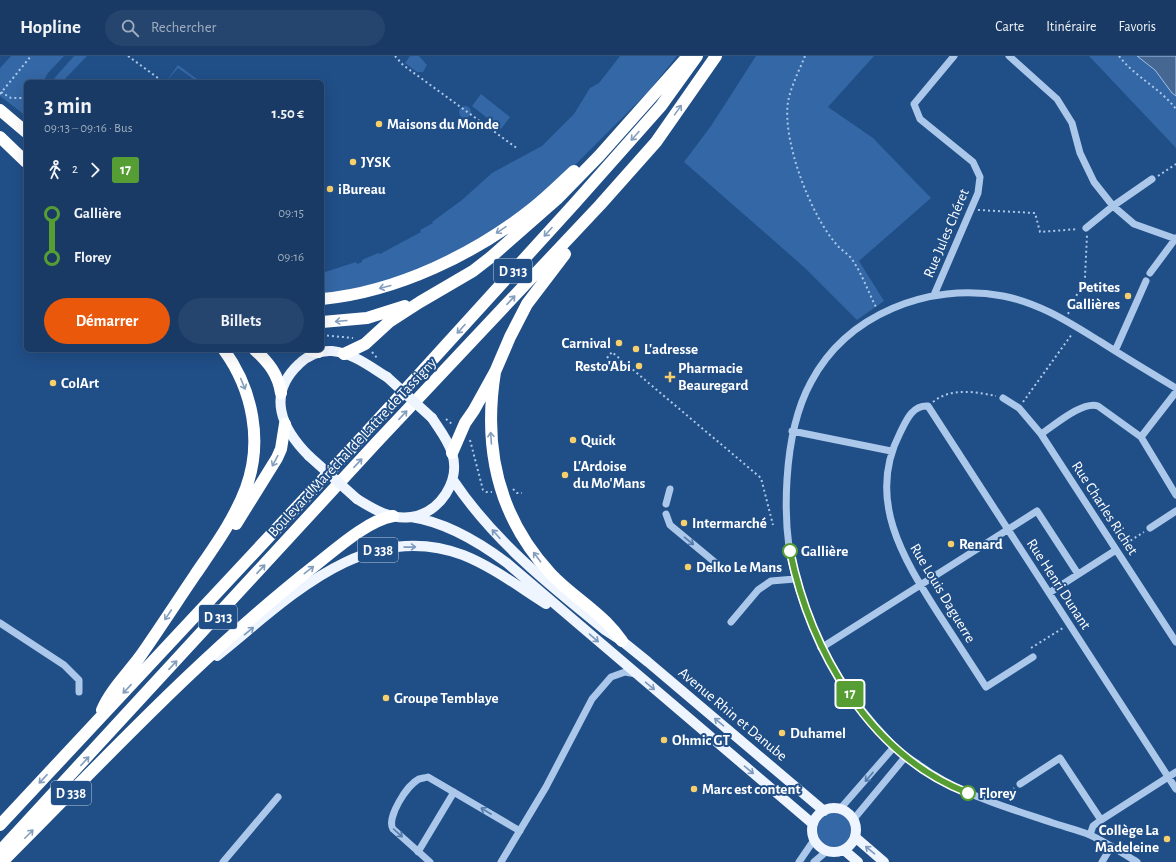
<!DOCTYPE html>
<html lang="fr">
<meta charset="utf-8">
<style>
body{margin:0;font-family:"Alegreya Sans",sans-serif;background:#25456e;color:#f1f3f6;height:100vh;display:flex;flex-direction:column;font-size:15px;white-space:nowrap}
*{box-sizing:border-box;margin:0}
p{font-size:13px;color:#9fadbf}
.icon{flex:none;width:22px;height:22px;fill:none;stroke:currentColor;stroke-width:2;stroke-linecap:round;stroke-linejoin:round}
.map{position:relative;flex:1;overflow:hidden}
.sheet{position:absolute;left:24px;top:24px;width:300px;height:272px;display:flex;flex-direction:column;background:#183a65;border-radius:6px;box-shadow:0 4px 16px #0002,0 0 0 1px #365479}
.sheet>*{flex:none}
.badge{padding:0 8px;border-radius:3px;font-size:14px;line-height:26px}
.map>.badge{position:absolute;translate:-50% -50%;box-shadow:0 0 0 2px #fff}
.legs{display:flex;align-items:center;gap:6px;height:44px;padding:0 20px;font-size:13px}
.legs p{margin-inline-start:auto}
.head{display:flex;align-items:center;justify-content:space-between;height:68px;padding:0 20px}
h1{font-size:22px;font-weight:700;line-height:30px}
.cta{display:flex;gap:8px;margin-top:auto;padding:8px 20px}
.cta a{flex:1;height:46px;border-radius:24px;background:#ea580c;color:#fff;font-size:16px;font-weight:700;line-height:46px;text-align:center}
.cta a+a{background:#25456e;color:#f1f3f6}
ul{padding:0 20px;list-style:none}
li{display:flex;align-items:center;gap:14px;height:44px;font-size:15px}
li i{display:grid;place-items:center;width:6px;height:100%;margin:0 5px;background:currentColor}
li i::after{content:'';width:10px;height:10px;margin:-5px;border:3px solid;border-radius:50%;background:#183a65}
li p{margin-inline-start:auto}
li:first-child i{background:linear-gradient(#0000 50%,currentColor 0)}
li:last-child i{background:linear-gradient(currentColor 50%,#0000 0)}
header{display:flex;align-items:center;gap:24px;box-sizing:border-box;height:56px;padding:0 20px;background:#183a65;border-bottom:1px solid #365479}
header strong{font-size:19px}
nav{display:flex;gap:22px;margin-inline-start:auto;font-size:14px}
.search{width:280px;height:36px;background:#25456e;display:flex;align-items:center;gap:10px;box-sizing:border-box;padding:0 14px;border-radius:22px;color:#9fadbf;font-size:15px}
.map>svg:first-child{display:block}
.green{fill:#3467a5}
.water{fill:#466791;stroke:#9ec2ec}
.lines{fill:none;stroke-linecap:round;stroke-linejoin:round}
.path{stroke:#abc8ea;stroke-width:2;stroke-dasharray:2 3;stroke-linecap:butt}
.minor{stroke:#abc8ea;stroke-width:7}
.major{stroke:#eff5fe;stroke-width:10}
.highway{stroke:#fff;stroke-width:12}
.major-bridge{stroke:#eff5fe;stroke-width:10}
.oneway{stroke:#849ebd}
.oneway2{stroke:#7d99bd}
.oneway3{stroke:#5179aa}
.line-1-casing{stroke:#fff;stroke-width:9}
.line-1{stroke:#569e33;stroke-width:6}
.poi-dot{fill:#f7cf6b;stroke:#204e87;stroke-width:1.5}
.stop-1-dot{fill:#fff;stroke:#569e33;stroke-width:2}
.labels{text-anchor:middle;stroke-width:4;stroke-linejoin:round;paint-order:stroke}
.shield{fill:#204e87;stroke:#bccadb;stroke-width:1}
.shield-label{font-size:14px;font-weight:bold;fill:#fff}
.poi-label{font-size:15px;font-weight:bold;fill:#fff;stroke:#204e87;text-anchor:start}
.street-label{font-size:15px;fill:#fff;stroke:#204e87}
.stop-label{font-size:15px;font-weight:bold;fill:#fff;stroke:#204e87;text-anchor:start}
</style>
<header>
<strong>Hopline</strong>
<div class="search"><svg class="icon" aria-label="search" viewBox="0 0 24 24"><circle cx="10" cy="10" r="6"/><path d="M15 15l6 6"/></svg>Rechercher</div>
<nav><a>Carte</a><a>Itinéraire</a><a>Favoris</a></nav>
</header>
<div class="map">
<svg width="1176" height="806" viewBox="0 0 1176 806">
<rect width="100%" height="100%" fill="#204e87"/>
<path class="green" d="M11,0H64L48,17L43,26H26V60L0,40V12Z
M74,0H87L62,26H51Z
M410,0H419L427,9L423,16H417L405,7Z
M620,0H677L648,36L571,113L535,145L492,174L448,201L397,224L322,239V217L356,206L357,208L362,206V204L378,197L380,198L421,176L420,174L433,167L432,166L462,144L492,117L542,90L574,58L590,32L599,27Z
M756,0H874L828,51L873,82L931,142L859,205L884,245L857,264L805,212L684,106L711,70Z
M1089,0H1137L1155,14L1172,37L1176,40V92Z
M178,9L201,26H198L178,12L166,26Z
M481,38L510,61L501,73L472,50Z
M459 56a6 6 0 1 1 12 0a6 6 0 1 1-12 0Z
M816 774a18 18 0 1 1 36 0a18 18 0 1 1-36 0Z"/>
<path class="water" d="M1137,0H1176V40L1172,37L1155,14Z"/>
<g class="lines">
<path class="path" d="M128,0L158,22
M395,0L403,9L518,93
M805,0C799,15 791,30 788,46C782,85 811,160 837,189C841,194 847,197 851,202C862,217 868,236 877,253
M1119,0C1135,21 1160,32 1176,53
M207,24L210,26
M1,36L11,42H26
M0,38L31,0
M1158,120L1176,108
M978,154L1035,157L1040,176L1078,173
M1068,258L1085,221L1087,179
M322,279L353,282
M372,296L378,303
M607,302L612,296L761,422L773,469
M933,346C951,331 976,336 996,340
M1023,346L1072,278
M446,363L453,369
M470,384L483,434L486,436H492
M513,433L517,437H522
M1122,490L1144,476
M1031,592L1063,572
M1002,742L1014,732"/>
<path class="minor" d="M1009,0L1057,43L1072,67L1080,97L1094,126L1113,150L1134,168L1176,183
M1086,172L1113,150L1152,123
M1150,217L1176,182
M934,239L978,137L980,121L973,106L920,63L914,48L954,0
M1115,295L1146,225
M1176,336L1141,381L1176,439
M1003,342L1019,352L1041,378L1176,586
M792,375L891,395
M1041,378C1055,369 1082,345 1098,350L1141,381
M666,448L670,433
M666,458L670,469L717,508
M1150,472L1176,455
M1049,537L1116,494
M731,566L758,534L771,525L795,523
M0,567L64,609L79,624V636
M821,592L1037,455L1078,518
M1033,601L986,631C970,606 954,582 938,557C903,502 866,443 900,377C906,365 912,349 928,350L1176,733
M1020,728L1060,702L1101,764
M840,753L894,691
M853,764L906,700
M1090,779L1093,770L1101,764L1176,716
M418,796L454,736
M223,806L278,741
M430,806L393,773C386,762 407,729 419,723C421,722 425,722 428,721L520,775
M501,806L546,731L592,643L611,621L625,616L636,618
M799,806L814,784
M814,806L827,795
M1102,806L1111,791
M1137,806C1122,797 1106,786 1090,779C1078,774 1065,771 1053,767C1006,751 958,738 918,708C909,702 899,696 892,688C846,641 814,588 796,524C780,469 783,377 811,326C847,258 929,226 1003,240C1040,247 1070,267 1101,286C1126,302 1151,317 1176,332"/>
<path class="major" d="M309,400C282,373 266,339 299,308C307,300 320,294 332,295C353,297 369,310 387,321
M453,424C493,484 549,529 605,574L622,585L648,606L824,755
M357,443C373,453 391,464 411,461C440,457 461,425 452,397C448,384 439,373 432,362
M411,461C445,466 479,486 507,507L813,768
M217,600C287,544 364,462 463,499C493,511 519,531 546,548
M812 774a22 22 0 1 1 44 0a22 22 0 1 1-44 0Z
M855,781L884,806
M844,794L858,806"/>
<path class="highway" d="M0,54L26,76
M0,81L26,106
M322,243C397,236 475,198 533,152C548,140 561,127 574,115
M322,266L367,262L405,250
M255,294C269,307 278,318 281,337
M310,294L318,296
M344,298L365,288L389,266L420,246L473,215L491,201L557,143L599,100L688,0
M495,316C483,391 498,461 551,518C568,536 589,549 606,566C612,572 617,578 622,585
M452,397L465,367L474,354L495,316L510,281L527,248L565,198
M236,468L277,402L281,393L285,368
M102,654C110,635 126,619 139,602C158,575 176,547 195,519C214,491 234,464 246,432C263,386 253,334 224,294
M0,769L364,379L575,147L661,50L697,0
M0,795L376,387L600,149L656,86L716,0
M2,806C103,705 200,600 313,511C335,494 366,465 393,460"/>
<path class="major-bridge" d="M387,321L432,362
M309,400L357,443"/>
</g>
<defs><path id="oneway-shaft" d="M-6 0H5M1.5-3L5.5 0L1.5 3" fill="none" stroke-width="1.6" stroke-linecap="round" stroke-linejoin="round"/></defs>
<g class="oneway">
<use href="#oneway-shaft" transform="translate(678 54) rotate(-55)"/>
<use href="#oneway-shaft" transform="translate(635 80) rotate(132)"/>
<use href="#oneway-shaft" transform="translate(501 174) rotate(146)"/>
<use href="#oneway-shaft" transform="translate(548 176) rotate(132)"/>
<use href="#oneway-shaft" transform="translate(385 231) rotate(166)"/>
<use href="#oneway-shaft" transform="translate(511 244) rotate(-47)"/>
<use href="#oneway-shaft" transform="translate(341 265) rotate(175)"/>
<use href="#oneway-shaft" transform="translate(461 273) rotate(132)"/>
<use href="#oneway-shaft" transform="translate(243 328) rotate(68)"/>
<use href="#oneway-shaft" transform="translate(403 359) rotate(-47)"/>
<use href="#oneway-shaft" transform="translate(491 382) rotate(-94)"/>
<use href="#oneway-shaft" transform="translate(275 405) rotate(118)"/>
<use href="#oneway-shaft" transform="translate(358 407) rotate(-47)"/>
<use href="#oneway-shaft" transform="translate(537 501) rotate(-127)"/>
<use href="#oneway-shaft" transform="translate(261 513) rotate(-47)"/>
<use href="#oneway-shaft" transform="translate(309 514) rotate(-38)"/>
<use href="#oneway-shaft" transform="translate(168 559) rotate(124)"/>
<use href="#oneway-shaft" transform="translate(173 609) rotate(-47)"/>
<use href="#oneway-shaft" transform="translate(127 633) rotate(133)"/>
<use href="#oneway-shaft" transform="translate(85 705) rotate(-47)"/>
<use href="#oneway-shaft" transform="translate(43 723) rotate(133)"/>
<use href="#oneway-shaft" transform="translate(29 778) rotate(-45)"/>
</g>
<g class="oneway2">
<use href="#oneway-shaft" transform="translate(496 478) rotate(-132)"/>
<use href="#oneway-shaft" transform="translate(410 491) rotate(-1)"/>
<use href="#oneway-shaft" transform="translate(249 575) rotate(-39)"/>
<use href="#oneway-shaft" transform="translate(594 582) rotate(41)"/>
<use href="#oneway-shaft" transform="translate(650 630) rotate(40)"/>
<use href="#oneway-shaft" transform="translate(719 666) rotate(-140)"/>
<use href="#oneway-shaft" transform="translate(749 714) rotate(40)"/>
<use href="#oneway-shaft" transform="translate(870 794) rotate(-140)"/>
</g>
<g class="oneway3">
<use href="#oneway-shaft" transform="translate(689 485) rotate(39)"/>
<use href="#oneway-shaft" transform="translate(869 721) rotate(131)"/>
<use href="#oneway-shaft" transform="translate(486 755) rotate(-149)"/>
<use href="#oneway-shaft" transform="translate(398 777) rotate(42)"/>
</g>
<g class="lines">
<defs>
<path id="line-1" d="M790,495C810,593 869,699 968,737"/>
</defs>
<use href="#line-1" class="line-1-casing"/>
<use href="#line-1" class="line-1"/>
</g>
<g class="poi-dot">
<circle cx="379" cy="68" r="4"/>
<circle cx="353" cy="106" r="4"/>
<circle cx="330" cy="133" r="4"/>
<circle cx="1128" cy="240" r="4"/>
<circle cx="619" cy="287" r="4"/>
<circle cx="636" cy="293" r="4"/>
<circle cx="639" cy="310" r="4"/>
<path d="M668 315h4v4h4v4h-4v4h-4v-4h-4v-4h4z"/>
<circle cx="53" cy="327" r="4"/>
<circle cx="573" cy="384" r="4"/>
<circle cx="565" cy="419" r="4"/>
<circle cx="684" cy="467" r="4"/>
<circle cx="951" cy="488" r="4"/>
<circle cx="688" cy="511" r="4"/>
<circle cx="386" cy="642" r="4"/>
<circle cx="782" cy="677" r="4"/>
<circle cx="664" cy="684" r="4"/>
<circle cx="694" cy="733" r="4"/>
<circle cx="1167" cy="783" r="4"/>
</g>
<g class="stop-1-dot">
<circle cx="790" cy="495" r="7"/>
<circle cx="968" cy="737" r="7"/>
</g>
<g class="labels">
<g class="shield">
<rect x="494" y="203" width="38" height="24" rx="3"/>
<rect x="358" y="482" width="40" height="24" rx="3"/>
<rect x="199" y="549" width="38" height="24" rx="3"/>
<rect x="51" y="725" width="40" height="24" rx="3"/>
</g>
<g class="shield-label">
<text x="513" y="220">D 313</text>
<text x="378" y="499">D 338</text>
<text x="218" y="566">D 313</text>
<text x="71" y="742">D 338</text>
</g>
<g class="poi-label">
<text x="387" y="73">Maisons du Monde</text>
<text x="361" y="111">JYSK</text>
<text x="338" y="138">iBureau</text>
<text x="1120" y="236" text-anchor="end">Petites<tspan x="1120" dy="17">Gallières</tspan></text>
<text x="611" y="292" text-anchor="end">Carnival</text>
<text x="644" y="298">L'adresse</text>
<text x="631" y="315" text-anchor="end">Resto'Abi</text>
<text x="678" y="317">Pharmacie<tspan x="678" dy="17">Beauregard</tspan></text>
<text x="61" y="332">ColArt</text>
<text x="581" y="389">Quick</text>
<text x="573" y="415">L'Ardoise<tspan x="573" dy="17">du Mo'Mans</tspan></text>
<text x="692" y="472">Intermarché</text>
<text x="959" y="493">Renard</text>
<text x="696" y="516">Delko Le Mans</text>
<text x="394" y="647">Groupe Temblaye</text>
<text x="790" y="682">Duhamel</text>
<text x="672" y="689">Ohmic GT</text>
<text x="702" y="738">Marc est content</text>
<text x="1159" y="779" text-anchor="end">Collège La<tspan x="1159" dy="17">Madeleine</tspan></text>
</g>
<g class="street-label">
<text transform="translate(946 177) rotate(-67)" y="5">Rue Jules Chéret</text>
<text transform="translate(352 391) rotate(-47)" y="5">Boulevard Maréchal de Lattre de Tassigny</text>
<text transform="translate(1105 452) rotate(57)" y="5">Rue Charles Richet</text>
<text transform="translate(1059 528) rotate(57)" y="5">Rue Henri Dunant</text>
<text transform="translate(943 537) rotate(59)" y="5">Rue Louis Daguerre</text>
<text transform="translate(733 658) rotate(40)" y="5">Avenue Rhin et Danube</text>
</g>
<g class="stop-label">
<text x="801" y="500">Gallière</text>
<text x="979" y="742">Florey</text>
</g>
</g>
</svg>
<b class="badge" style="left:850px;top:638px;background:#569e33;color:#fff">17</b>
<section class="sheet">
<div class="head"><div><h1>3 min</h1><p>09:13 – 09:16 · Bus</p></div><b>1.50 €</b></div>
<div class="legs"><svg class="icon" aria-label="walk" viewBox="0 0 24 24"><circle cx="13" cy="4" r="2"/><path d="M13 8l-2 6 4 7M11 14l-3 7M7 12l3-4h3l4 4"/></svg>2<svg class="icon" aria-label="forward" viewBox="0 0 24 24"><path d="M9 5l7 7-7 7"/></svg><b class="badge" style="background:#569e33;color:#fff">17</b></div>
<ul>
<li><i style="color:#569e33"></i><b>Gallière</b><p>09:15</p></li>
<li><i style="color:#569e33"></i><b>Florey</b><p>09:16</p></li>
</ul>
<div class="cta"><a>Démarrer</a><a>Billets</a></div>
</section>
</div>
